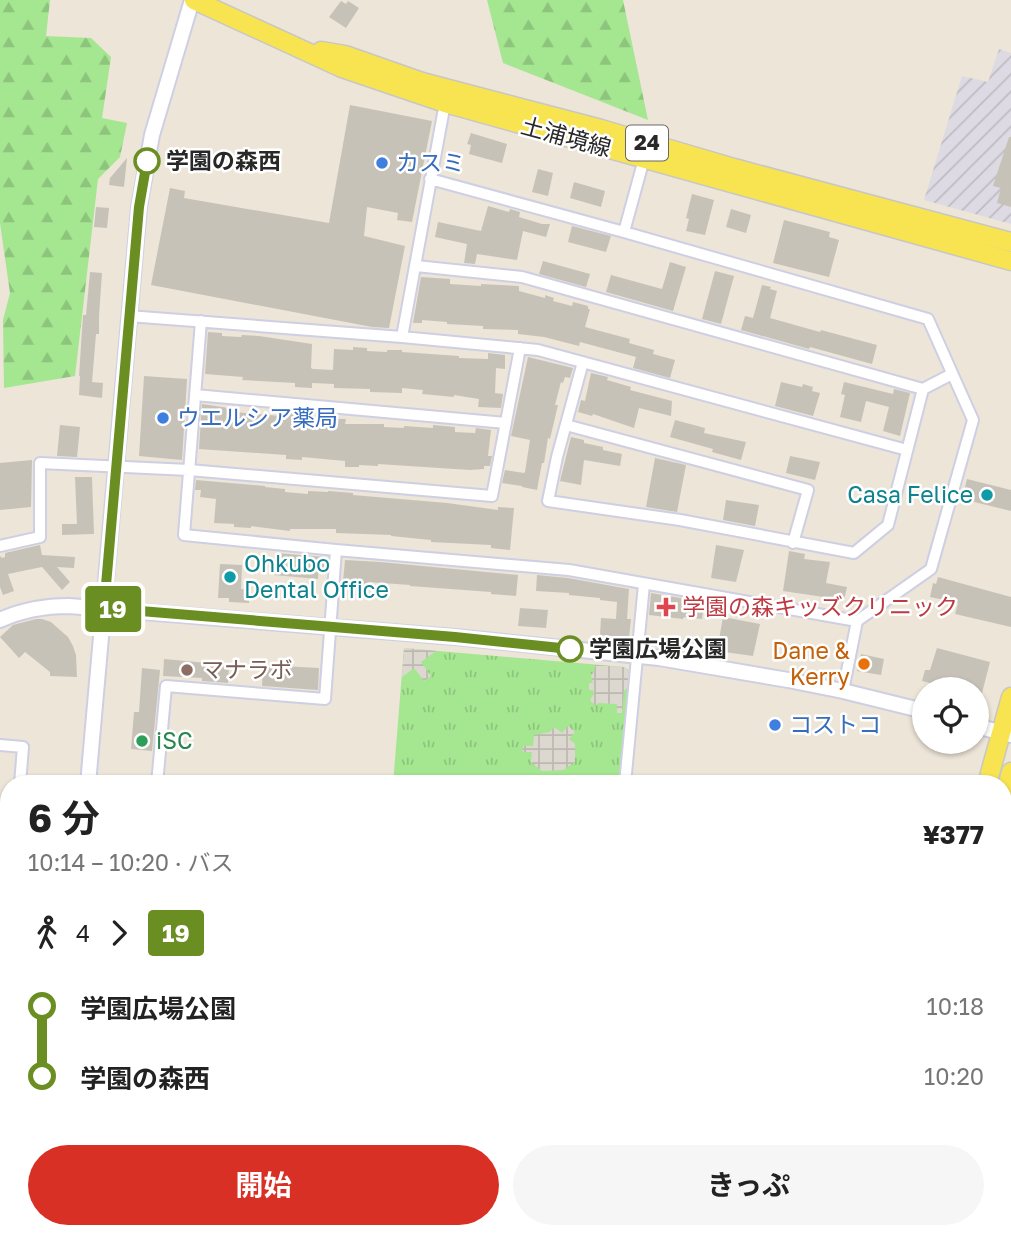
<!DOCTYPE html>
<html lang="ja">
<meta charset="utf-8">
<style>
body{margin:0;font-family:"Golos Text","Noto Sans JP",sans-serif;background:#f6f6f6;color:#222;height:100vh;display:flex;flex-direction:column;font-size:26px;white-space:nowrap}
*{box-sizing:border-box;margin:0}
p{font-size:23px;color:#767676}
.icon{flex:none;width:38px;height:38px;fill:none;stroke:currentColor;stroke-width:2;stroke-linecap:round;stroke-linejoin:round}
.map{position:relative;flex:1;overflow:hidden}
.panel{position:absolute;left:0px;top:775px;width:1012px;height:464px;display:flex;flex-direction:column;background:#fff;border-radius:28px 28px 0 0;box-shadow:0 2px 5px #0004}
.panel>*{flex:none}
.badge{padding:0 14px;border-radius:5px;font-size:24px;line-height:46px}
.fabs{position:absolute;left:912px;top:677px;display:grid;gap:14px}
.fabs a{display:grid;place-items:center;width:77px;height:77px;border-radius:50%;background:#fff;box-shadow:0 2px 5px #0004;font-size:35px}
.map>.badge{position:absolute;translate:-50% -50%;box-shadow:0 0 0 4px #fff}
.legs{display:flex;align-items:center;gap:10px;height:77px;padding:0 28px;font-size:23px}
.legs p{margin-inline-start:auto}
.headline{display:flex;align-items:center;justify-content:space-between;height:119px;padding:0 28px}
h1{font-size:38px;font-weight:700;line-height:52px}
.primary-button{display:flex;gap:14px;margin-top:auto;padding:14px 28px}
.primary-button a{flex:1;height:80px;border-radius:42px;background:#d93025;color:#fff;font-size:28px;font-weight:700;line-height:80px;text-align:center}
.primary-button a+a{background:#f6f6f6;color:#222}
ul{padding:0 28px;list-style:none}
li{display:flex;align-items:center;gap:24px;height:70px;font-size:26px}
li i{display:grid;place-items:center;width:10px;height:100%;margin:0 9px;background:currentColor}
li i::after{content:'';width:18px;height:18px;margin:-9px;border:5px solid;border-radius:50%;background:#fff}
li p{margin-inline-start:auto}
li:first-child i{background:linear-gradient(#0000 50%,currentColor 0)}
li:last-child i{background:linear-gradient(currentColor 50%,#0000 0)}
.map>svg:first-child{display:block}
.industrial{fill:url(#industrial-furrows)}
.grass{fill:url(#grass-tufts)}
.forest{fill:url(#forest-firs)}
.pitch{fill:#baee8c}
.plaza{fill:url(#plaza-grid)}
.building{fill:#c7c2b8}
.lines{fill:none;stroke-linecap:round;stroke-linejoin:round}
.minor-casing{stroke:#cecfe2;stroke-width:14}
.tertiary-casing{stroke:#cecfe2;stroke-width:18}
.primary-casing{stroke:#c7c7c7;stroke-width:21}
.minor{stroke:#fff;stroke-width:10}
.tertiary{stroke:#fff;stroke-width:14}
.primary{stroke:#f8e351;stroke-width:18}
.line-1-casing{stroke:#fff;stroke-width:16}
.line-1{stroke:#6b8e23;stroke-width:10}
.stop-1-dot{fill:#fff;stroke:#6b8e23;stroke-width:3.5}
.shop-dot{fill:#3f7fe0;stroke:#fff;stroke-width:2.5}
.culture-dot{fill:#0f9aa8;stroke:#fff;stroke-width:2.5}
.health-dot{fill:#e0444e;stroke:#fff;stroke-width:2.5}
.food-dot{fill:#e8710a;stroke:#fff;stroke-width:2.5}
.education-dot{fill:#8d6e63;stroke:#fff;stroke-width:2.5}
.leisure-dot{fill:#2e9e5b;stroke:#fff;stroke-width:2.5}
.labels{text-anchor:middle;stroke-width:5;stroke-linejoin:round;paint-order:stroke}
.shield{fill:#fff;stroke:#686868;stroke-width:2}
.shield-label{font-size:21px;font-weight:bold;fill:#282828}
.street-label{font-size:23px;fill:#282828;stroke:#fff}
.stop-label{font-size:23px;font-weight:bold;fill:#282828;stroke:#fff;text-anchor:start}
.shop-label{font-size:23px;fill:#366cbe;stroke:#fff;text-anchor:start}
.culture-label{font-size:23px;fill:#0d838f;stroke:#fff;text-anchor:end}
.health-label{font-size:23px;fill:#be3a42;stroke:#fff;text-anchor:start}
.food-label{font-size:23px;fill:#c56008;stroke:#fff;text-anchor:end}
.education-label{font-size:23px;fill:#785e54;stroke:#fff;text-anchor:start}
.leisure-label{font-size:23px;fill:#27864d;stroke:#fff;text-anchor:start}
</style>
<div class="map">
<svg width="1011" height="1238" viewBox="0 0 1011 1238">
<defs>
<pattern id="industrial-furrows" width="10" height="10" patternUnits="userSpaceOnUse" patternTransform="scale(1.75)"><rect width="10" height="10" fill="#dddae3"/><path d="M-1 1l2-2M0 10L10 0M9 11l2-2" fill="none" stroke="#bebbc3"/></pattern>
<pattern id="grass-tufts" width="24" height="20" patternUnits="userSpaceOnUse" patternTransform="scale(1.75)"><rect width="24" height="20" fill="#a5e691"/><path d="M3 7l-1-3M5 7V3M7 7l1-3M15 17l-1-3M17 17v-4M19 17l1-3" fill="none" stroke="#8ec57d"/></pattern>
<pattern id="forest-firs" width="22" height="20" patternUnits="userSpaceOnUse" patternTransform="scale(1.75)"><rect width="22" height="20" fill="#a5e691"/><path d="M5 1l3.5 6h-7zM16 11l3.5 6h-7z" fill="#8ec57d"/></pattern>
<pattern id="plaza-grid" width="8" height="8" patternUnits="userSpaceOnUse" patternTransform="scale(1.75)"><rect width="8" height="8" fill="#dcd8cf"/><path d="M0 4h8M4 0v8" fill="none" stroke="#bdb9b2"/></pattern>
</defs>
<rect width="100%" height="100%" fill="#ece5d8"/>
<path class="industrial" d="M999,49L1011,53V224L924,200L962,76L988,82Z"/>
<path class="grass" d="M404,648L624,667L630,671L620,784H393Z"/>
<path class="forest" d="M0,0H50L46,36L91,38L111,57L102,118L127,123L120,157L98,179L75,376L4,388L3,320L10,293L0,223Z
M487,0H623L648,120L503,63Z"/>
<path class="pitch" d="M446,1230H586V1238H538Z"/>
<path class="plaza" d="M404,648L436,651L421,662L431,676L424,681L414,668L402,677Z
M595,665L624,667L630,671L628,687L624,691L622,713H617V704L598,703L596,706L590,700L594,694L593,690H589V683H593L591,675L594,672Z
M568,726L575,732L569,739L575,744V762L563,770L542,771L531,762L532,752H523V746H533L534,735L550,732L554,727L562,733Z"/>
<path class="building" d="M341,1L346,4L348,1L359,8L346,28L329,17Z
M350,105L432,121L412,222L397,220L398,213L367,207L364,236L405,246L389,328L372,327L151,285L170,188L185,191L184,198L329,223Z
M471,133L507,144L502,163L469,154L471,145L467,144Z
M1009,137H1011V207L997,203L1001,188L993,186Z
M127,158L124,187L109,185L110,178Z
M538,169L553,173L548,196L532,192Z
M574,182L605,191L601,207L570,198Z
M692,194L714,200L705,235L686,231L689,219L686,218Z
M488,206L509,212L510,209L520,212L519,217L542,224H550L546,237L523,231L517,260L477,254L475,264L464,263L467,244L435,237L438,222L481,231Z
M96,207L109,208L107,228L94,227Z
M731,209L751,215L746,233L726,227Z
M784,220L830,232L829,237L839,240L829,277L773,263Z
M572,226L611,236L606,252L568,242Z
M543,261L590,274L586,287L539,274Z
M670,262L686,267L673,311L606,292L611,275L662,289Z
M715,271L734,276L721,324L702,319Z
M90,272L102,273L99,316V334H96L92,382L103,383L102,398L79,395L80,376H79L83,315H86Z
M421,277L450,279V284L481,286V284L519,286V291L545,298V295L554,298L553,301L572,306L573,302L588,306V309H590L585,327L630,339L629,343L654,350L653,354L675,360L670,378L633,368L636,357L580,342L579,346L544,337L518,334V330L483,329V326L447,324V322L422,320V323H413Z
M762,285L771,287L770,289L777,291L770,318L820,332L821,330L877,345L872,364L810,347L809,349L741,330L745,316L753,318Z
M208,332L222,333V336L241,337L242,335L259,336L312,344L311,368L313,369L333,370L334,349L353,350V347L367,348V351L387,352V350H402V352L459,356V358L488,359V353L505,355V369L496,368L495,393L503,394L501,408L478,407L479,399L454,395V397L422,394L423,390L402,388V393L370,392V389L334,388V384L312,383V388L295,387V383L242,380L243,377L205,374Z
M528,357L573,368L570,378L565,377L563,383L561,382L555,405H558L550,439L548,438L544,463H542L537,490L522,487V486L502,483L505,470L524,473L525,472L530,440L511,436Z
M591,373L608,377L607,380L631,387L630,390L672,401L671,416L639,408L634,428L593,414L592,416L578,412L581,400L585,401Z
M144,376L187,379L182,460L139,456Z
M781,382L802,387L803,384L813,387L812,391L820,393L813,416L775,406Z
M844,382L893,394L894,389L910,393L900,436L883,431L889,407L866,401L861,422L840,417L845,395L841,394Z
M202,404L235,409V412L257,414L280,416V413H308V418L346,419L345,424H384V427L404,428V426L433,428V425L455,427V432L475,433L476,428L491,430L488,456H492L490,466H484V469L470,470L378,464V466L359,465V467H345V461L302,457V460L286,459V455L199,449Z
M675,420L705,428L704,433L746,442L741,460L712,452L713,449L670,437Z
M60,425L80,427L77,457L57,456Z
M571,437L584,440V443L603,447V450L622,454L620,466L584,460L581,485L560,481Z
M790,456L820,462L815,480L786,473Z
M655,458L686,465L677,512L646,507Z
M32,460L31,507L0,510V463Z
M75,477H92L94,534L62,535V524H77Z
M967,479L1011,490V511L962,499Z
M196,480L265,486V487L285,489V492L308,494V491L328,492V491L353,493V495L447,503L498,510V507L514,508L510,550L491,548V545L431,542V540L391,536V535L336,533V529H290V531L251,526V528L234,527V524L214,523L216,499L200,497L201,490H195Z
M726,500L759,505L755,526L723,520Z
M40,545L42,555L75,557L74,568L57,567L70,582L62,590L42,567L8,574L14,591L3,595L0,587V556L2,558L5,557V553Z
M716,545L744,550L736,582L711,578Z
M789,551L805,554L804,559L830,562L826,583L847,587L844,600L783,591Z
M276,553L325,557L324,568L319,567L318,579L274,575Z
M345,560L380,562L518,575L516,596L491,594V592L410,586V585L369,582L368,584L343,582Z
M220,564L242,565L241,589L249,590V603L229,602V598H218Z
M537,575L568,578L629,589L627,619H631L629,638L600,635L601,618L616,619L617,602L600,600V598L569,595V593L536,591Z
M938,577L1011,597V627L955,614L958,603L930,597L933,583L936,584Z
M651,593L704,602L702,619L684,617L683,619L649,615Z
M520,608L548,610L546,628L518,626Z
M723,617L760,624L753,656L717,651Z
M36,619H42L51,622L68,637L73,646L76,655L77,677L50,676V672L25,652L19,658L0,637L13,625Z
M937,648L990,662L982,693L976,691V690H969L939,681L938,685L922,681L925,670H930Z
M861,654L884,659L881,675L857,671Z
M164,659L229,665L228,683L202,681V678L163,676Z
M263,665L319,668L318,690L262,686Z
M142,668L160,670L152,751L131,749L134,712H139Z"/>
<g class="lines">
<defs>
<path id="minor" d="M624,232L644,159
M416,266L522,277L923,389L888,525L854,553L680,520L548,501L557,457L583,362
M128,316L402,337L538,350L907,450
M201,321L184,535L336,550L569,570L857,621L931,569L973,420L928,319L624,232L430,179
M402,337L445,103
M923,389L952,374
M195,395L506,423
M566,425L808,490L793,543
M0,546L40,537V463L189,470L492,496L520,348
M843,691L857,621
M0,745L23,747L20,784
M157,784L166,686L325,699L336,550
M625,784L644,584
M0,816L9,817
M0,885L9,886
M0,1038L9,930"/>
<path id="tertiary" d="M0,620C22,610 45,606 69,606L455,637L659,658L788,680L843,691L924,711
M976,726L1011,735
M88,784L139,207L152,135L192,0
M49,1238V1230"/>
<path id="primary" d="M194,0L342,68L445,103L1011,261
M321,51L345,55L422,82L601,129L734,168L1011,242
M987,784L1011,697
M1003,802L1011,772
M912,1238V1230
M929,1238V1230"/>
</defs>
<use href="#minor" class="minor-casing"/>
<use href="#tertiary" class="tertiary-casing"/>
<use href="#primary" class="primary-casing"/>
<use href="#minor" class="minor"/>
<use href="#tertiary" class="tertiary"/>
<use href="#primary" class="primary"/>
</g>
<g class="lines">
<defs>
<path id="line-1" d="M147,161L139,207L104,608L455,637L570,649"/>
</defs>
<use href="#line-1" class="line-1-casing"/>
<use href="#line-1" class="line-1"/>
</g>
<g class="stop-1-dot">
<circle cx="147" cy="161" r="12"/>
<circle cx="570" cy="649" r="12"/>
</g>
<g class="shop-dot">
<circle cx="382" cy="163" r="7"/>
<circle cx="163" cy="418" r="7"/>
<circle cx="775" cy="725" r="7"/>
</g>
<g class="culture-dot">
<circle cx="987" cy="495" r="7"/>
<circle cx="230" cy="577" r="7"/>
</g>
<path class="health-dot" d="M662.5 596.5h7v7h7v7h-7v7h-7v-7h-7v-7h7z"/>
<circle class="food-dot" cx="864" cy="664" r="7"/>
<circle class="education-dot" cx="187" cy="670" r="7"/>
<circle class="leisure-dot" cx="142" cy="741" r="7"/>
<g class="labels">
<rect class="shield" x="626" y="125.5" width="42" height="35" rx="5"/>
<g class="shield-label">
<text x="647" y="150">24</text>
</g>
<g class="street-label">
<text transform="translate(566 137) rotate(15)" y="8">土浦境線</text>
</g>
<g class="stop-label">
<text x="166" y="169">学園の森西</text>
<text x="589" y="657">学園広場公園</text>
</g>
<g class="shop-label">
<text x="396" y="171">カスミ</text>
<text x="177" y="426">ウエルシア薬局</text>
<text x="789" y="733">コストコ</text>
</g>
<g class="culture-label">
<text x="973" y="503">Casa Felice</text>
<text x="244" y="572" text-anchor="start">Ohkubo<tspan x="244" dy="26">Dental Office</tspan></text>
</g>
<g class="health-label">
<text x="682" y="615">学園の森キッズクリニック</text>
</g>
<g class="food-label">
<text x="850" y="659">Dane &amp;<tspan x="850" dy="26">Kerry</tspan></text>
</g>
<g class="education-label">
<text x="201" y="678">マナラボ</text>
</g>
<g class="leisure-label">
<text x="156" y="749">iSC</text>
</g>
</g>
</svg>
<div class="fabs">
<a><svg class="icon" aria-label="locate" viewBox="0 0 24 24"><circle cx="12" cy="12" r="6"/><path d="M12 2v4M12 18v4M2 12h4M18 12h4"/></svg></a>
</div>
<b class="badge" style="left:113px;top:609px;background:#6b8e23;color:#fff">19</b>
<section class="panel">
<div class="headline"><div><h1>6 分</h1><p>10:14 – 10:20 · バス</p></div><b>¥377</b></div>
<div class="legs"><svg class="icon" aria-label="walk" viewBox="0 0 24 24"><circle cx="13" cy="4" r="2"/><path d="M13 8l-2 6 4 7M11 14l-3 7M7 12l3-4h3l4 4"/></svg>4<svg class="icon" aria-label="forward" viewBox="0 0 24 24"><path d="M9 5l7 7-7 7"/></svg><b class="badge" style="background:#6b8e23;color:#fff">19</b></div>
<ul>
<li><i style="color:#6b8e23"></i><b>学園広場公園</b><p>10:18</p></li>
<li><i style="color:#6b8e23"></i><b>学園の森西</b><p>10:20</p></li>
</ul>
<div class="primary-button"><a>開始</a><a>きっぷ</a></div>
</section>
</div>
